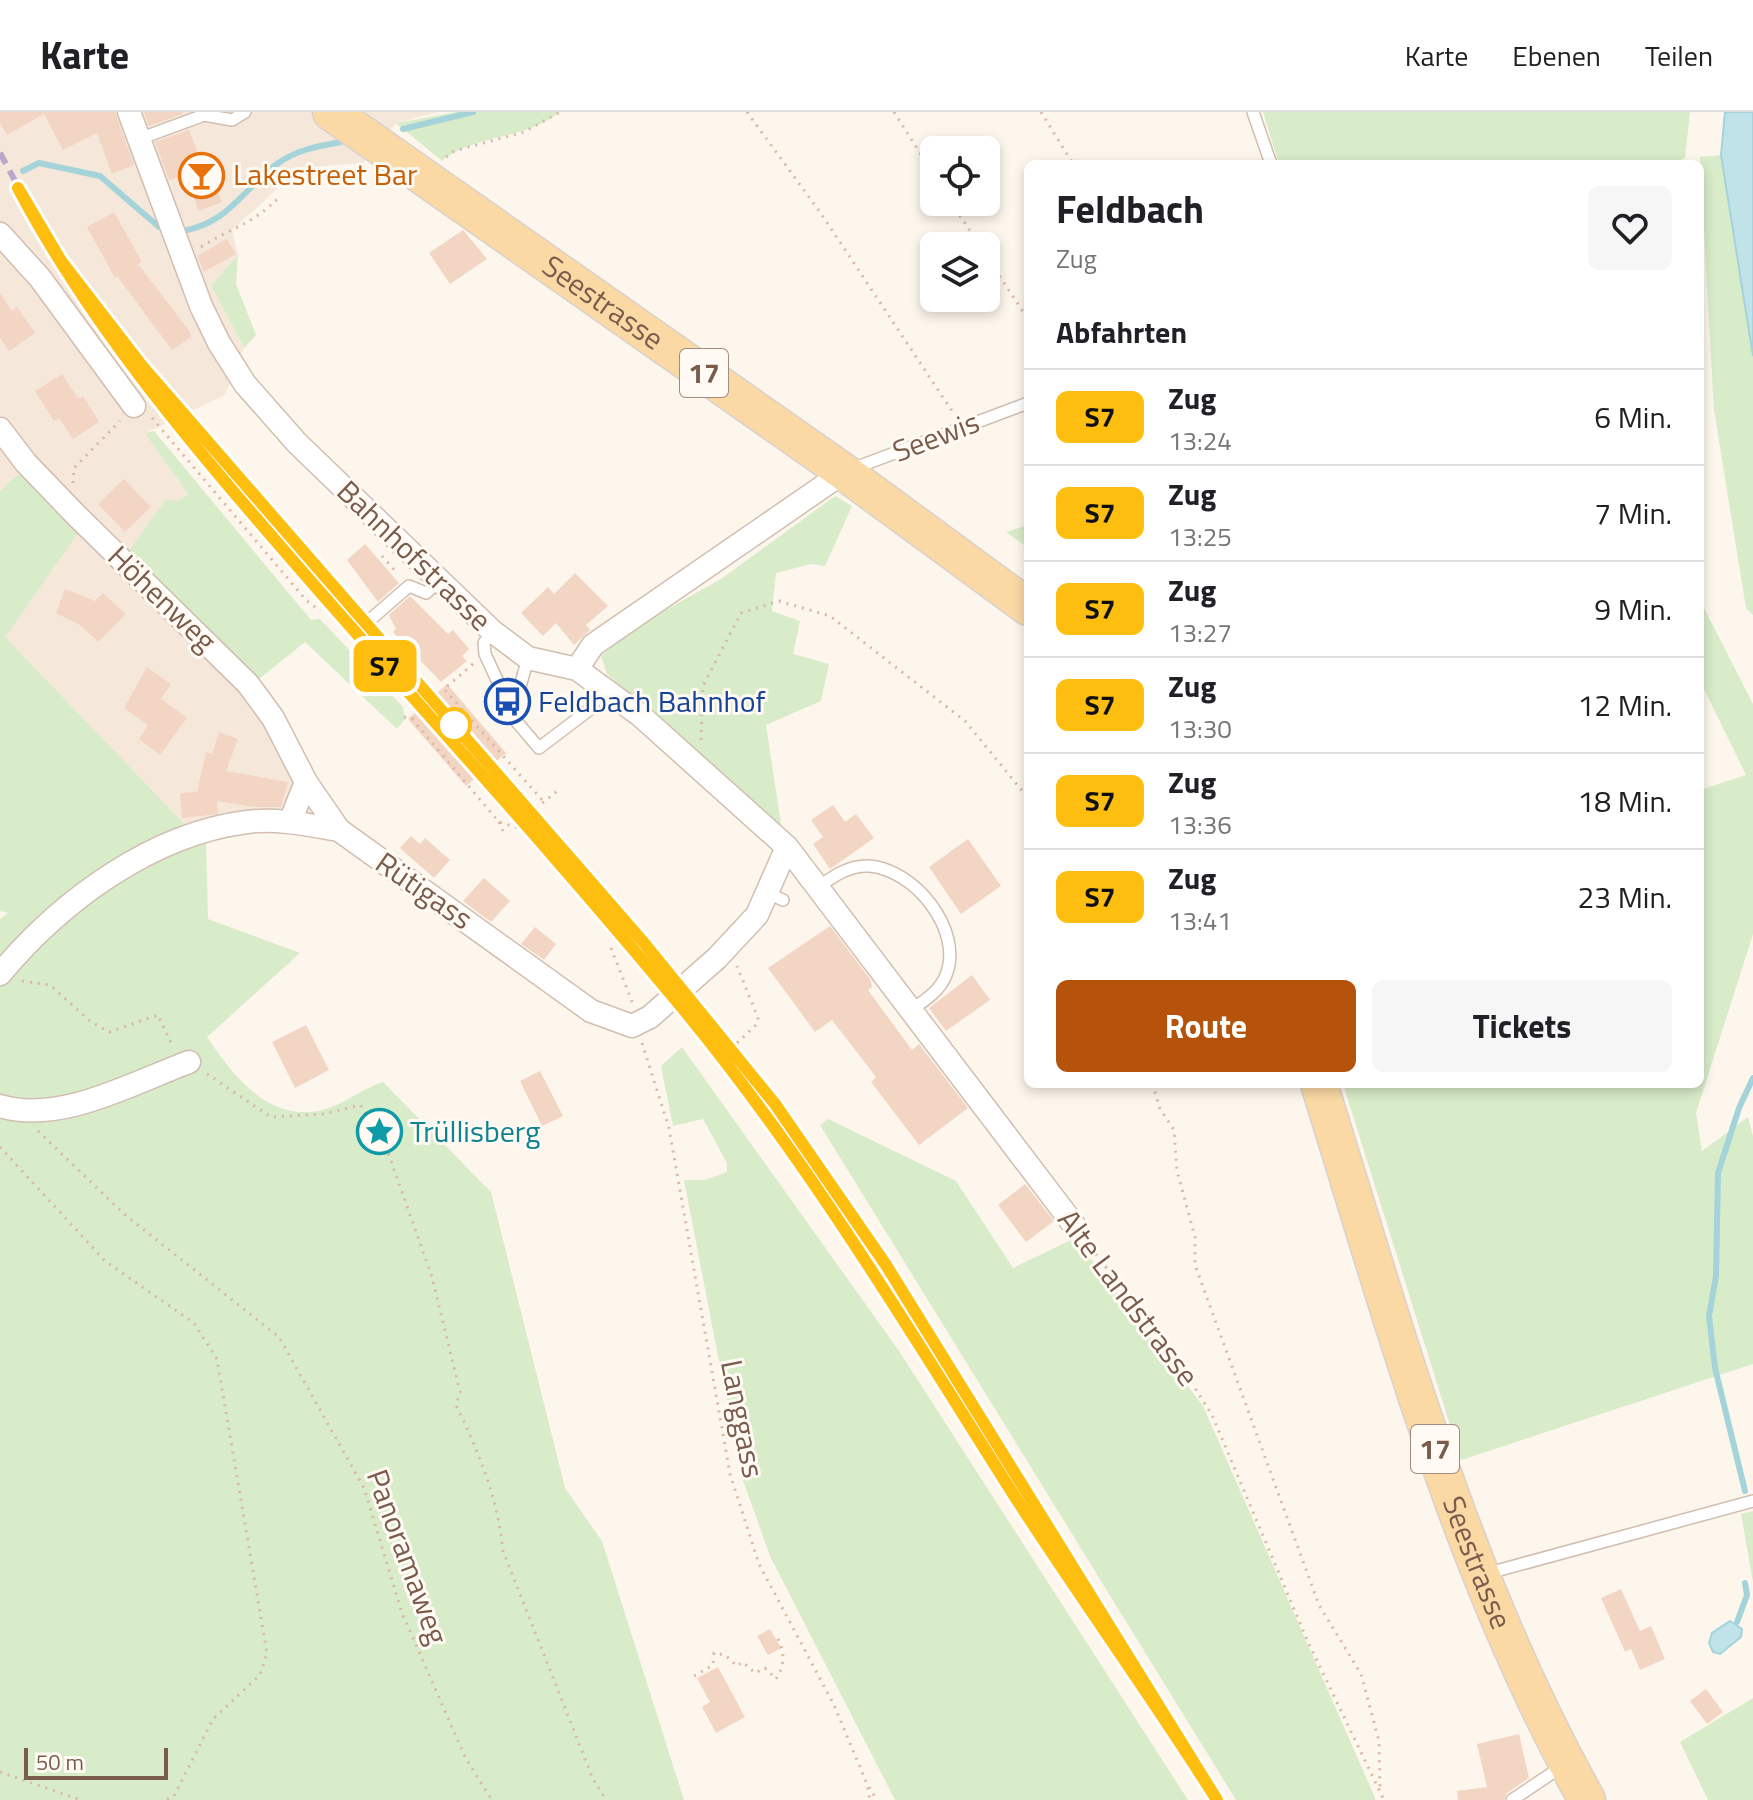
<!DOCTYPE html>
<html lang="de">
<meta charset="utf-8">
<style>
body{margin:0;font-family:"Titillium Web",sans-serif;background:#f6f6f6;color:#202124;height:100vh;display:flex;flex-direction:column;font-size:30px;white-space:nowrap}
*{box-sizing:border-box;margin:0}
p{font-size:26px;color:#757577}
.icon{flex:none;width:44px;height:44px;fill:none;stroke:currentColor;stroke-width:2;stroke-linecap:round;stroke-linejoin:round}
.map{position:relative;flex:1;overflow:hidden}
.sheet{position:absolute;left:1024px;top:48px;width:680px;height:928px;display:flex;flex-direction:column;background:#fff;border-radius:12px;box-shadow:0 4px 12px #0003}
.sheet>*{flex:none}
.badge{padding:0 16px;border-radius:12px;font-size:28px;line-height:52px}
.buttons{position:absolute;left:920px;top:24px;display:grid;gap:16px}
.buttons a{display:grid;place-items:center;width:80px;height:80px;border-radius:12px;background:#fff;box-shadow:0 4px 12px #0003;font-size:40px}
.scale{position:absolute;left:24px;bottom:20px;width:144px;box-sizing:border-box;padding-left:8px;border:4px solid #7a5c4d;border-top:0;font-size:22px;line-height:28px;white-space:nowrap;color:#7a5c4d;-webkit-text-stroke:6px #fffaf3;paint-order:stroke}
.map>.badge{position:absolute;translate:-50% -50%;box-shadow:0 0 0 4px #fff}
h2{padding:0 32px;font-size:30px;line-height:72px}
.round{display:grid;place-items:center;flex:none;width:84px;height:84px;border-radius:12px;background:#f6f6f6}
.head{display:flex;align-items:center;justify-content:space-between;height:136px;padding:0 32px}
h1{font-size:38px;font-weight:700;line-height:60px}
.cta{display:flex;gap:16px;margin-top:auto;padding:16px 32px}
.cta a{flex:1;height:92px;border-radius:12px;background:#b45309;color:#fff;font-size:32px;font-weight:700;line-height:92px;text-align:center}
.cta a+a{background:#f6f6f6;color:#202124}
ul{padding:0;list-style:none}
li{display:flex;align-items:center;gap:24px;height:96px;padding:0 32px;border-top:2px solid #e0e0e0}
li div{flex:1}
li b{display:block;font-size:30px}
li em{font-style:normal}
li .badge{min-width:88px;font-weight:700;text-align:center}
header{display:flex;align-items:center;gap:48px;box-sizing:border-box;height:112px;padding:0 40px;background:#fff;border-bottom:2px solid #e0e0e0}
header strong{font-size:38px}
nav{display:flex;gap:44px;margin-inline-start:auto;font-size:28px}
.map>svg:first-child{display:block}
.residential{fill:#f5e8da}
.green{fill:#d8ecc9}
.water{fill:#bfe3e8;stroke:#a5d3da;stroke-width:2}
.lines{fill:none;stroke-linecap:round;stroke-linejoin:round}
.stream{stroke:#a5d3da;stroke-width:6}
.building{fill:#f3d5c3}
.lane-casing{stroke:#d1beb0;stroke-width:14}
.street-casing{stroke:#d1beb0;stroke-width:25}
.primary-casing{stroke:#dad1cd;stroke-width:39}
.path{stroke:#d9b8a5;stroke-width:3;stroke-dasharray:2 6;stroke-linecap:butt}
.lane{stroke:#fff;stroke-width:11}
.street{stroke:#fff;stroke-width:22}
.primary{stroke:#fbd9a5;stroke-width:36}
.rail{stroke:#b9a8c9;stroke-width:6;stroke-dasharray:12 8;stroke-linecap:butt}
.street-bridge-casing{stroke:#d1beb0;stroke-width:25;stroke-linecap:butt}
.street-bridge{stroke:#fff;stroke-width:22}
.line-casing{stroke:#fff;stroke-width:18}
.line{stroke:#febe10;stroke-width:12}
.stop-dot{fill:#fff;stroke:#febe10;stroke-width:4}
.labels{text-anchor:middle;stroke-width:6;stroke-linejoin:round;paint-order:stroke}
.shield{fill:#fffaf3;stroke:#a28b7f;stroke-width:2}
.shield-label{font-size:28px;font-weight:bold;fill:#7a5c4d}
.food-label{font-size:30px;fill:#c56008;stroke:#fffaf3;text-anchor:start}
.street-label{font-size:30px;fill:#7a5c4d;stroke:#fffaf3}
.transit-label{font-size:30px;fill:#164399;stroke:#fffaf3;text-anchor:start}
.culture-label{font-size:30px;fill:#0d838f;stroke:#fffaf3;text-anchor:start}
</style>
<header>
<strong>Karte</strong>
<nav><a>Karte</a><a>Ebenen</a><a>Teilen</a></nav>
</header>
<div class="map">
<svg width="1753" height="1688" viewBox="0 0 1753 1688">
<rect width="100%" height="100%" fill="#fdf6ec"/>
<path class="residential" d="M0,0H438L396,11L363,51L300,56L232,118L238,143L211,173L244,236L225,283L146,321L188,382L177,389L254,571L345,715L191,719L4,525L81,417L17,363L0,379Z"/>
<path class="green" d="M457,0H560C525,28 475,22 442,49L396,11Z
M1263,0H1690L1685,46L1668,52H1279Z
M1721,43L1730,48L1753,86V503L1746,496L1714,298L1700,45Z
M238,143L236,172L256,223L244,236L211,173Z
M154,319L311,508L320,507L403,595L405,607L397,617L305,530L254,571L126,443L166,387L177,389L188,382L145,321Z
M17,363H27L81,417L5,525L191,719L206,728L208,807L300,841L207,925C234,965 270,1013 326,997C346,991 363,976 383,970L491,1080L565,1376L602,1429L684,1688H0V807L8,801L0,799V379Z
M835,384L852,394L825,454L811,452L776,461L772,499L800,509L793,542L829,552L821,589L766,613L782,719L607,562L601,544L630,518L721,467Z
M1028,413V436L1006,420Z
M1700,488L1753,592V822L1696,1001L1702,1039L1748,1005L1753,1024V1252L1461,1348L1343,972H1700V678L1746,663L1700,569Z
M682,935L899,1239L1188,1688H895L770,1444L741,1363L684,1068H705L727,1060V1051L703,1007L673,1014L661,954Z
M828,1007L956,1069L1013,1156L1075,1126L1203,1294L1376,1688H1236L820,1013Z
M1753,1399V1470L1741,1402Z
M1753,1586V1688H1708L1680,1630Z"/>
<path class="water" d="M1725,0H1753V244L1721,43Z
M1730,1509L1742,1517L1741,1525L1720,1542L1713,1540L1709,1531L1712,1521Z"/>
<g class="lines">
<path class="stream" d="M403,17L473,0
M23,59L39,51L100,64L159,115
M183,119C230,110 242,78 277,52C296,38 318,34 341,30
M1745,1379L1715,1256L1709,1204L1716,1164L1718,1061L1739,996L1753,966
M1737,1510L1747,1483L1745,1471"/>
</g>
<path class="building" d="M0,0H115L134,53L112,62L97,21L63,38L44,2L7,23L0,11Z
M144,0H182L183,2L149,14Z
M189,18L202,52L207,50L222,90L199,99L193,83L190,84L179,65L169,68L155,30Z
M114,100L142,150L138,152L190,220L191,225L172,238L117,164L115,166L87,115Z
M463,118L487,147L450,172L429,141Z
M227,127L236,142L204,160L197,144Z
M0,181L12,199L17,195L35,221L9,239L0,226Z
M62,262L78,287L83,284L99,310L73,327L59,306L54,309L35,279Z
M124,367L151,395L125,420L98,392Z
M365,432L399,471L378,490L347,448Z
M575,461L608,494L586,513L590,518L574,533L556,511L543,524L521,501L548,475L554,482Z
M65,477L95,489L103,481L126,502L98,530L80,513L56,501Z
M410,484L448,522L453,518L469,537L462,544L467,549L441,570L393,520L396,517L389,503Z
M147,555L171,572L161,587L187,606L160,643L139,627L148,613L124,596Z
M447,572L506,641L466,674L408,607Z
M219,620L238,627L226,659L288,670L281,695H253L217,689L218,702L182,706L180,681L197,680L206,640L212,642Z
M833,693L845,710L856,702L874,726L830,757L813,732L823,725L811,708Z
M411,724L420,732L425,726L450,748L434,766L400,736Z
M968,727L1001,774L961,802L929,755Z
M484,766L510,789L491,810L463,789Z
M830,814L870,867L872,875L868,878L912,938L919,932L968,996L919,1033L871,970L876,965L832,908L815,920L768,856Z
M535,815L556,832L544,848L521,832Z
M972,863L990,888L946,919L929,896Z
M306,913L329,958L295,976L272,930Z
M540,959L563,1004L542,1014L520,969Z
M1025,1072L1054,1109L1026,1130L998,1093Z
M1621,1477L1640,1519L1651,1514L1665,1547L1640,1558L1631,1537L1625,1540L1601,1486Z
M770,1517L781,1536L768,1543L757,1524Z
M718,1555L745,1605L716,1621L702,1595L710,1590L697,1566Z
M1706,1577L1723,1600L1707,1612L1690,1589Z
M1519,1622L1529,1666L1507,1681L1504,1688H1458L1457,1679L1487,1675L1477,1632Z"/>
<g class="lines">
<defs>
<path id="lane" d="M1253,0L1271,52
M139,27L204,3L232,8L245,0
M852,357L1028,291
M371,507L409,474L426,481L439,469
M492,519L484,531L485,542L516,609L539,636L589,598L604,577
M516,605V589L528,546
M818,775C834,764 849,753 869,754C914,757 964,818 946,863C940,879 924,889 911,898
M768,781L783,788
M1485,1462L1753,1389
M1512,1688L1564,1653"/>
<path id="street" d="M129,0L201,194L219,231L245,272L297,331L492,519L528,546L577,557L641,604L787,735L1074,1113
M0,122L40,166L134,294
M0,317L26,351L76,403L248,572L273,606L306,670L339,718
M577,557L593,533L844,360
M290,710L306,670
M717,846L757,803L787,735
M0,862C60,790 151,722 247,710C277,706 309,713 339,718L591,899L632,914L650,905
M0,994C61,1012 132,971 189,950"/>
<g id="primary">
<path id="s1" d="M331,0L844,360L1028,495"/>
<path id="s2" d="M1319,972C1395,1215 1462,1465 1587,1688"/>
</g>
</defs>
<use href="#lane" class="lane-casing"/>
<use href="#street" class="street-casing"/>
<use href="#primary" class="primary-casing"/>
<path class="path" d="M747,0L822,103L954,302
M894,0L934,63
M1041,0L1073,52
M446,45L454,39L524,20L560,0
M951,90L980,134
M201,135C232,115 253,113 281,83
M986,144L1028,207
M152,306L306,488L320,499
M73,371L74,356L120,309
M382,444L398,462
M473,552L444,577L544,690
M404,605L412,607L499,710L519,716
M412,607L419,601
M701,628L703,574L741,501L779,489L830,504L965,609L1028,686
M536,696L560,677
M499,710L503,719
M611,836L633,892
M22,869L50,873L90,909L109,920L158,903L173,935
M642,931L669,1016L730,1362L759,1452L834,1593L867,1672L870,1688
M737,931L756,913L758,906L737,854
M207,962L271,1005L324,1002L360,993L383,1026L432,1165L460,1280L456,1293C479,1341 498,1386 503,1439L593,1667L606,1688
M1153,972L1159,995L1174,1018L1177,1059L1195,1125V1153L1319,1493L1361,1562L1379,1629L1380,1679
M38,1019L124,1102L279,1225L364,1376L402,1501L466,1647L492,1688
M0,1035L105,1149L194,1211L217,1247L267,1541L260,1563L213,1607L174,1684L166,1688
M1086,1129L1183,1257L1212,1303L1308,1530L1384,1688
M694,1564L713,1553L714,1541L725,1543L737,1554L743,1550L755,1561L765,1556L776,1567C785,1553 785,1540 777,1525
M0,1660L81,1688
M869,1675L877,1688"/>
<use href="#lane" class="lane"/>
<use href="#street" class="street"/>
<use href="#primary" class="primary"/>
<path class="rail" d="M0,41L59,150L185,322L650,857L769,1005L868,1149L1017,1388L1217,1688
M198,320L628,812L754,964L862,1116L1046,1410"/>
<defs>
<path id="street-bridge" d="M650,905L717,846"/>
</defs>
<use href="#street-bridge" class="street-bridge-casing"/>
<use href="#street-bridge" class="street-bridge"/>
</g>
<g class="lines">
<defs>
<path id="line" d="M1217,1688C1152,1585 1081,1487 1015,1385C908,1216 807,1046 679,892C559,747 431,607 307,465C201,343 94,220 18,76L61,149L142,254L644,831L775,992L886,1153L1217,1688"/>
</defs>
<use href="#line" class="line-casing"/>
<use href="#line" class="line"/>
</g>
<defs>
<symbol id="bar-ring" viewBox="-11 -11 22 22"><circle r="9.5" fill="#fffaf3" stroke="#e8710a" stroke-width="1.5"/><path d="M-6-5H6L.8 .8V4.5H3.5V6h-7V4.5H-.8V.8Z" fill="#e8710a"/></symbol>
<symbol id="bus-ring" viewBox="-11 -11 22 22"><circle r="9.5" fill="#fffaf3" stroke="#1a4fb4" stroke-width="1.5"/><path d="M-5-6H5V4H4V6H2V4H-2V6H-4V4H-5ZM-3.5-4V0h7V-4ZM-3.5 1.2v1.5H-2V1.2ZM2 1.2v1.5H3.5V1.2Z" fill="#1a4fb4"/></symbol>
<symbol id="sight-ring" viewBox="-11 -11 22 22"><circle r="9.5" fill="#fffaf3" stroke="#0f9aa8" stroke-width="1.5"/><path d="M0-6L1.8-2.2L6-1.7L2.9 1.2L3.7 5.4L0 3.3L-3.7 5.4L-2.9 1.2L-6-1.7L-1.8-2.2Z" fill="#0f9aa8"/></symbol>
</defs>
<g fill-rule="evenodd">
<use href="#bar-ring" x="176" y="38" width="51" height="51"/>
<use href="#bus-ring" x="482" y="564" width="51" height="51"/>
<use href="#sight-ring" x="354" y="994" width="51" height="51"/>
</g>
<circle class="stop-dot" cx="454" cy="613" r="16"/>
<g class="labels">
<g class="shield">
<rect x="680" y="237" width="48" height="48" rx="6"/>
<rect x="1411" y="1313" width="48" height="48" rx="6"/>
</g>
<g class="shield-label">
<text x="704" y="271">17</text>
<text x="1435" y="1347">17</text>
</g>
<g class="food-label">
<text x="233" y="73">Lakestreet Bar</text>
</g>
<g class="street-label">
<text dy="10" stroke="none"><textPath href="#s1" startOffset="332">Seestrasse</textPath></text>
<text transform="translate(936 325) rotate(-21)" y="10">Seewis</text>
<text transform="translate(414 444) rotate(44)" y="10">Bahnhofstrasse</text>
<text transform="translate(162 487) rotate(44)" y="10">Höhenweg</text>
<text transform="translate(424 779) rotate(35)" y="10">Rütigass</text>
<text transform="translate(1128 1186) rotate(53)" y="10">Alte Landstrasse</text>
<text transform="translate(742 1307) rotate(79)" y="10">Langgass</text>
<text transform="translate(407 1445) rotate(70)" y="10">Panoramaweg</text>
<text dy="10" stroke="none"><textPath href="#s2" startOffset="504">Seestrasse</textPath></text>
</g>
<g class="transit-label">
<text x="538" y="600">Feldbach Bahnhof</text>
</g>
<g class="culture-label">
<text x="410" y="1030">Trüllisberg</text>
</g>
</g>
</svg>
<div class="buttons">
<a><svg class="icon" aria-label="locate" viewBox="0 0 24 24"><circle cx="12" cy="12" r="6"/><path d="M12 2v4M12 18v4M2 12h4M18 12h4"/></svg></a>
<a><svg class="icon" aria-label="layers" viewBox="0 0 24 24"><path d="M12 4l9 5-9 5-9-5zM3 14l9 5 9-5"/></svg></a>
</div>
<div class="scale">50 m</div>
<b class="badge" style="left:385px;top:554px;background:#febe10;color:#111">S7</b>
<section class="sheet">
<div class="head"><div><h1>Feldbach</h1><p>Zug</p></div><a class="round"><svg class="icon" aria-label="heart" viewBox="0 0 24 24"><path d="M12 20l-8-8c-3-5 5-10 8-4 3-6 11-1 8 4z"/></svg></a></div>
<h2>Abfahrten</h2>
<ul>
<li><span class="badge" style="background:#febe10;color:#111">S7</span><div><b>Zug</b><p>13:24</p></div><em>6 Min.</em></li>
<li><span class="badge" style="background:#febe10;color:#111">S7</span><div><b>Zug</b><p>13:25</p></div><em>7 Min.</em></li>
<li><span class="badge" style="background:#febe10;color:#111">S7</span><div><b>Zug</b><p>13:27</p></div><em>9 Min.</em></li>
<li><span class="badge" style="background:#febe10;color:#111">S7</span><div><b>Zug</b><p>13:30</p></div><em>12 Min.</em></li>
<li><span class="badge" style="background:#febe10;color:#111">S7</span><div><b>Zug</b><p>13:36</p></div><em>18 Min.</em></li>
<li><span class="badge" style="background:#febe10;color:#111">S7</span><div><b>Zug</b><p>13:41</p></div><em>23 Min.</em></li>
</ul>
<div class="cta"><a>Route</a><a>Tickets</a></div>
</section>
</div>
